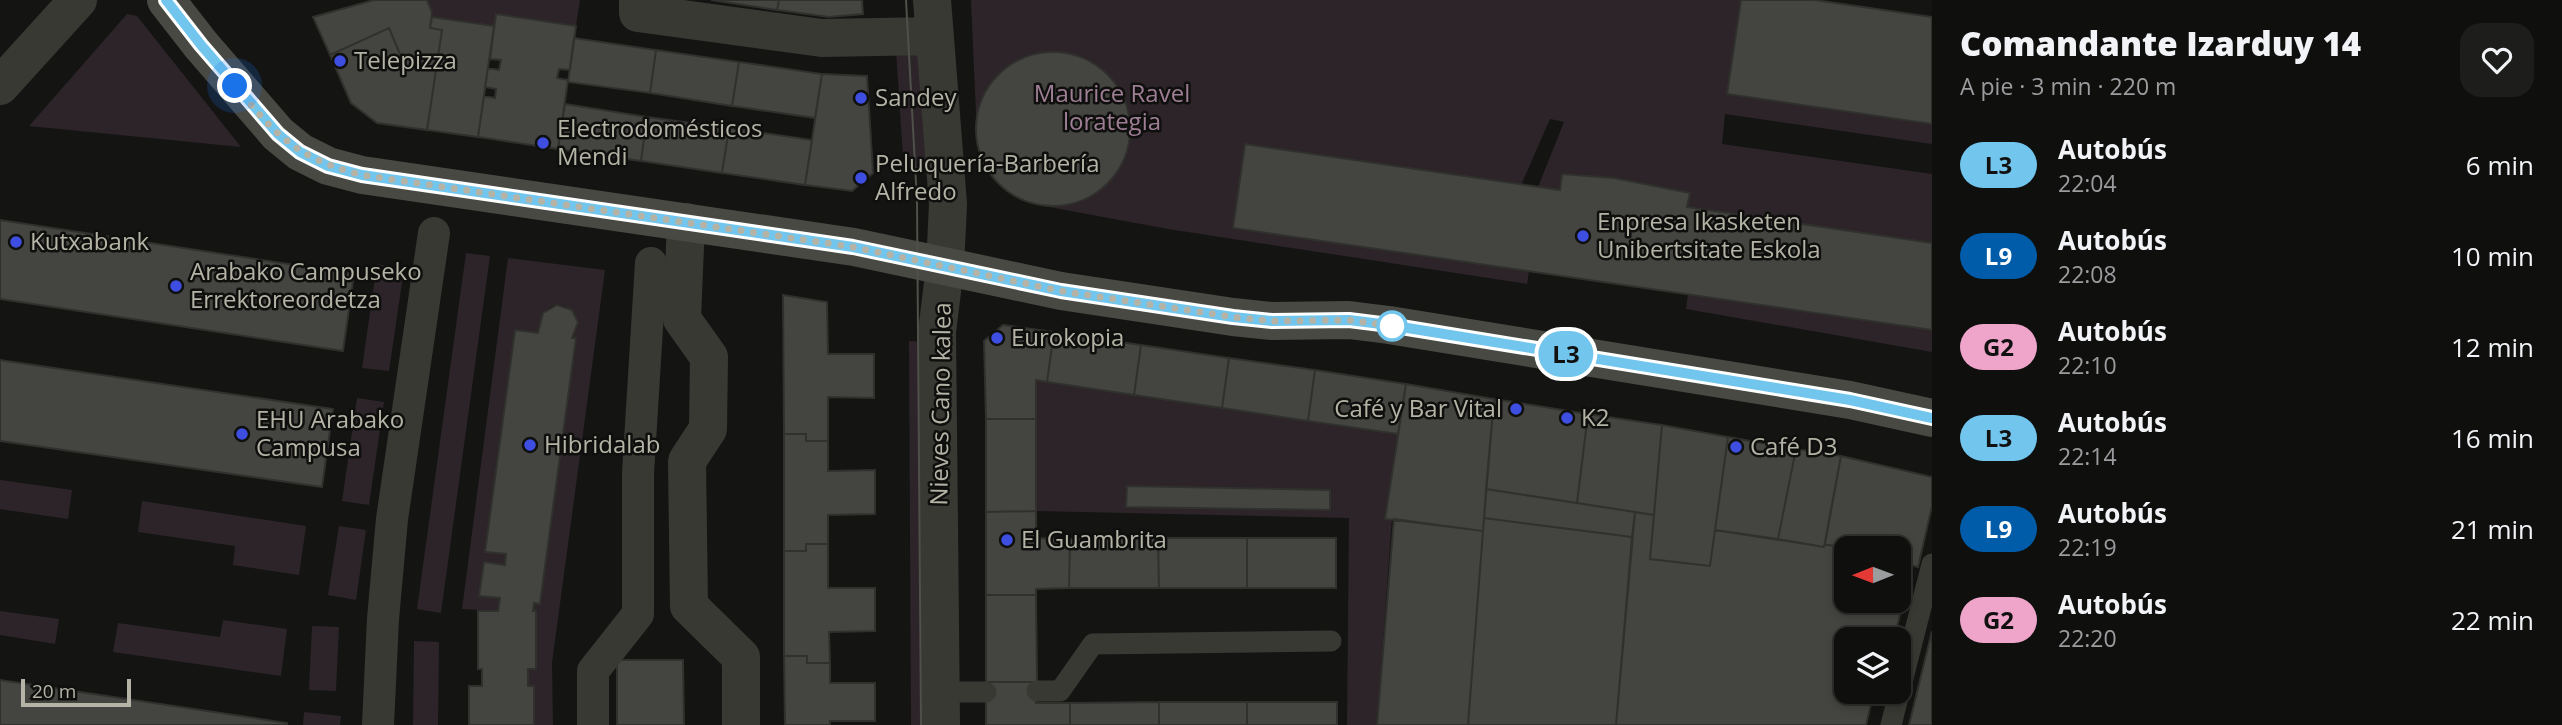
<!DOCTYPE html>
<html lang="es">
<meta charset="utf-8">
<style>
body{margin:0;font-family:"Open Sans",sans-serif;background:#1d1d1c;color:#f1f3f6;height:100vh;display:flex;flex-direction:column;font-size:26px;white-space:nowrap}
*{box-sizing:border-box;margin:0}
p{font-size:23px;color:#9b9c9e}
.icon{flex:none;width:38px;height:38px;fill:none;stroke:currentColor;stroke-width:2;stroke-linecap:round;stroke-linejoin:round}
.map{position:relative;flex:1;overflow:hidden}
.side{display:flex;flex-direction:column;background:#0f0f0e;width:630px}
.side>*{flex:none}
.badge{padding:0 14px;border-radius:23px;font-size:24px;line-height:46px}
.needle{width:46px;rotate:269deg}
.fabs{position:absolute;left:1834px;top:536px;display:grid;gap:14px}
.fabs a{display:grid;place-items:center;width:77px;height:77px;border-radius:14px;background:#0f0f0e;box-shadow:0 4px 10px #0003,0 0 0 2px #2f2f2e;font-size:35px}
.scale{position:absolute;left:21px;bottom:18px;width:110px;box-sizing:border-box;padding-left:7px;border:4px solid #b4b3a6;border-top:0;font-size:19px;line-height:24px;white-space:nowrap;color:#b4b3a6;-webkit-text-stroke:5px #0f0f0e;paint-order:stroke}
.you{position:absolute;width:35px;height:35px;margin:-18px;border:5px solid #fff;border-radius:50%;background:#1a73e8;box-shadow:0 0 0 10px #1a73e833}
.map>.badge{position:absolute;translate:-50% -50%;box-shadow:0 0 0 4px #fff}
.round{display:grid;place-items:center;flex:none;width:74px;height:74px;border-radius:21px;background:#1d1d1c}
.overview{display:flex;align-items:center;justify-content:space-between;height:119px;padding:0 28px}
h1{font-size:33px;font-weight:800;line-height:52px}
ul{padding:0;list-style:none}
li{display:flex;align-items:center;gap:21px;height:91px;padding:0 28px}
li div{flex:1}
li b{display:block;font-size:26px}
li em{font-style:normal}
li .badge{min-width:77px;font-weight:700;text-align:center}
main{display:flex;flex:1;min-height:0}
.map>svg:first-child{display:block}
.green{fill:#2c2429}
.building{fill:#444440;stroke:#30302d;stroke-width:2}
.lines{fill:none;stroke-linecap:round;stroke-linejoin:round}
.service{stroke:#393934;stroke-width:21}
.pedestrian{stroke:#393934;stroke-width:32}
.minor{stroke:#393934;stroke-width:38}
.secondary{stroke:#494943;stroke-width:38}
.tram{stroke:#50504a;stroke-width:2}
.line-casing{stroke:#fff;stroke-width:16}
.line{stroke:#72c6ee;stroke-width:10}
.walk{stroke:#b4b3a6;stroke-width:7;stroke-dasharray:0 12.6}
.poi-dot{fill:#3e4ee1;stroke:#0f0f0e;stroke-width:2.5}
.stop-dot{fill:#fff;stroke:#72c6ee;stroke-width:3.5}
.labels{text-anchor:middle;stroke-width:5;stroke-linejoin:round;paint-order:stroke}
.poi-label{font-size:24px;fill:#b4b3a6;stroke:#0f0f0e;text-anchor:start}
.park-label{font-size:24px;fill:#9d7e94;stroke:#0f0f0e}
.street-label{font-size:24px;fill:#b4b3a6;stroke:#0f0f0e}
</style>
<main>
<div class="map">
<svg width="1932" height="725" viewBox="0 0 1932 725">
<rect width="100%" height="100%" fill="#141413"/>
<path class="green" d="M427,0H580L576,26L497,14L494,26L432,17V12Z
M971,0H1741L1932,124V144L1725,114L1722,144L1932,174V243L1687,207L1689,193L1614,178L1562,175L1560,190L1538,187L1564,122L1550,119L1521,185L1245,144L1233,228L1529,271L1527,284L1168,229L1033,204C1000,190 983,171 977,136Z
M127,14L137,16L241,147L29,126Z
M923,47L935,172H904L896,50Z
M466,253L490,256L441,613L417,609Z
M508,258L605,270L552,663L553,725H534V686H528V669H536V612L533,611L534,603L539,604L576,339L572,338L578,322C569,305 559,298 543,313L538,333L515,330L485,551L506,554L505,565L484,563L479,595L500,598L498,611L462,609Z
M377,264L404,269L389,371L362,368Z
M1688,294L1932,330V352L1686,309Z
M909,341L927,342L930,725H911Z
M1036,380L1398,434L1377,725H1347L1349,518L1036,511Z
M357,398L384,402L369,505L342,501Z
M0,480L72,490L68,519L0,509Z
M142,501L306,526L299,575L233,565L235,546L138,532Z
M339,526L366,530L356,600L328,595Z
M0,611L59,619L55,644L0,635Z
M223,620L287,629L281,676L113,652L118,623L220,637Z
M312,626L339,627L336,691L309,690Z
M414,641L439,642L438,725H413Z
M304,712L341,716L340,725H303Z"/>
<path class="building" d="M374,0H427L432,12L430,28L442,30L436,70L405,66L389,28L330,55L313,17Z
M711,0H779L777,10Z
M779,0H862L863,14L829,17L777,10Z
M1741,0H1815L1932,17V124L1727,94Z
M496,14L576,26L570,70L559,69L557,78L568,80L558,149L478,137L484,96L495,98L496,89L485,87L488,68L499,70L501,60L490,59Z
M432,17L494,26L478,137L427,130L442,30L430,28Z
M389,28L405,66L436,70L427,130L377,123L351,103L330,55Z
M574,38L656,50L650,93L568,82Z
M656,50L739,62L732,106L650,93Z
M976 129a77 77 0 1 1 154 0a77 77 0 1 1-154 0Z
M739,62L822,74L815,118L732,106Z
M822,74L867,76L873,173L852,191L805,185Z
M565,104L647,117L641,161L558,149Z
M647,117L729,128L722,173L641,161Z
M729,128L812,140L805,185L722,173Z
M1245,144L1560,190L1562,174L1614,178L1690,193L1687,207L1932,243V330L1233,228Z
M0,220L354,274L343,351L0,299Z
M783,295L827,302L828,354H874V398L828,397V441H806V434H784Z
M557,305L572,310L578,322L572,338H576L540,604L534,603L533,611H536V669H528V686H534V725H469V686H482V669H478V611H498L500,598L479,596L484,562L505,565L506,554L485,552L515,330L538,333L543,313Z
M1003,325L1054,332L1047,382L1036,380V419H986L984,341Z
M1054,332L1141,345L1134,395L1047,382Z
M1141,345L1229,358L1222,408L1134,395Z
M1229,358L1315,370L1308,421L1222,408Z
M0,360L333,409L322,487L0,441Z
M1315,370L1406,384L1398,434L1308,421Z
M1406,384L1494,399L1483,531L1385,519Z
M1494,399L1588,414L1577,503L1486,489Z
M1588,414L1662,425L1654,515L1577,503Z
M986,419H1036V511L986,512Z
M1662,425L1728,437L1710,566L1650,559Z
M784,434H806V441H828V471L875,470V514L828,515V544H806V551H784Z
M1728,437L1796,449L1778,539L1715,530Z
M1796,449L1841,456L1824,547L1778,539Z
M1841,456L1932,477V506L1918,567L1899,562V548L1846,549L1825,544Z
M1127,486L1330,490V510L1126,507Z
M1486,489L1635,512L1632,537L1484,518Z
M1036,511V538L1070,539L1069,588L1036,589V595H986V512Z
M1635,512L1654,515L1650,559L1710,566L1715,530L1824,547L1825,544L1846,549V600H1899V562L1912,565L1894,639H1846V691H1874L1866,725H1616Z
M1484,518L1632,537L1616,725H1468Z
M1394,519L1483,531L1468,725H1377Z
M1158,538H1247V588H1159Z
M1158,538L1159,588H1069L1070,539Z
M1247,538H1336V588H1247Z
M806,544H828V588H875V631L829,632L830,663H807V656H784V551H806Z
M986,595H1036L1037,682H986Z
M1932,631V725H1909Z
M784,656H807V663H830V683H875V721H830V725H785Z
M617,660H683L684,725H617Z
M0,680L287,723V725H0Z
M986,682H1037L1036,703H1070V725H986Z
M1159,702H1247V725H1159Z
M1159,702V725H1070V703Z
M1247,702H1337V725H1247Z"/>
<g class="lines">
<path class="service" d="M1037,691H1060L1093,644L1331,641
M941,692H986
M1891,725L1932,564"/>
<path class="pedestrian" d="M378,725L383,619L392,519L434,233
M593,725V671L638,614V473L651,263"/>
<path class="minor" d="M638,0V13L822,38L934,36
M932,0L948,204L945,267L937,332L941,725
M0,86L78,0
M686,222L682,319L709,357L708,429L687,461L689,606L741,657V725"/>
<path class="secondary" d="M166,0L201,45L278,134L300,152L328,166L362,175L854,247L1061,291L1233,317L1272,321L1349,320L1389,325L1850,400L1932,418"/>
<path class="tram" d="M906,0L917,201L921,725"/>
</g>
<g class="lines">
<defs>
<path id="line" d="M166,0L201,45L278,134L300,152L328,166L362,175L853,247L1061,291L1233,317L1272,321L1349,320L1389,325L1850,400L1932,418"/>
</defs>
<use href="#line" class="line-casing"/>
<use href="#line" class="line"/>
<path class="walk" d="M235,86C277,136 296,158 362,175L853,247L1061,291L1233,317L1272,321L1349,320L1392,326"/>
</g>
<g class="poi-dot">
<circle cx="340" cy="61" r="7"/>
<circle cx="861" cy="98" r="7"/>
<circle cx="543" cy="143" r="7"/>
<circle cx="861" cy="178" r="7"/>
<circle cx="1583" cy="236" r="7"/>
<circle cx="16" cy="242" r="7"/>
<circle cx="176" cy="286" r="7"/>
<circle cx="997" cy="338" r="7"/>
<circle cx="1516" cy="409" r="7"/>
<circle cx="1567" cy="418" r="7"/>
<circle cx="242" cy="434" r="7"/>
<circle cx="530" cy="445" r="7"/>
<circle cx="1736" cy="447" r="7"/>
<circle cx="1007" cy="540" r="7"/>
</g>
<circle class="stop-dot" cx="1392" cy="326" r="14"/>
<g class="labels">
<g class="poi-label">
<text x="354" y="69">Telepizza</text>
<text x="875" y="106">Sandey</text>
<text x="557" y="137">Electrodomésticos<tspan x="557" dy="28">Mendi</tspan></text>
<text x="875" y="172">Peluquería-Barbería<tspan x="875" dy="28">Alfredo</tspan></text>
<text x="1597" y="230">Enpresa Ikasketen<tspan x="1597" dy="28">Unibertsitate Eskola</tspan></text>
<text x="30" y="250">Kutxabank</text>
<text x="190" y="280">Arabako Campuseko<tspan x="190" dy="28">Errektoreordetza</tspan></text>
<text x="1011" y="346">Eurokopia</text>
<text x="1502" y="417" text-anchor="end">Café y Bar Vital</text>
<text x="1581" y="426">K2</text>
<text x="256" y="428">EHU Arabako<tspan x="256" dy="28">Campusa</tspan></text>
<text x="544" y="453">Hibridalab</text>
<text x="1750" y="455">Café D3</text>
<text x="1021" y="548">El Guambrita</text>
</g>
<g class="park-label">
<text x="1112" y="102">Maurice Ravel<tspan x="1112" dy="28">lorategia</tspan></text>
</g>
<g class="street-label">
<text transform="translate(941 404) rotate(-89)" y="8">Nieves Cano kalea</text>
</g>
</g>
</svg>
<div class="fabs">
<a><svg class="needle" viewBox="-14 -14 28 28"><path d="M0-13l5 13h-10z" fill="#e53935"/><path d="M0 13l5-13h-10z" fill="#9b9c9e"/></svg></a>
<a><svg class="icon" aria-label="layers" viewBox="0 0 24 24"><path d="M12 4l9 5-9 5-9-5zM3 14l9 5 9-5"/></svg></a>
</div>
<div class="scale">20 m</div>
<div class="you" style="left:235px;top:86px"></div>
<b class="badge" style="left:1566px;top:354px;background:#72c6ee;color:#111">L3</b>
</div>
<section class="side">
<div class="overview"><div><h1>Comandante Izarduy 14</h1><p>A pie · 3 min · 220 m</p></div><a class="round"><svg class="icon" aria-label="heart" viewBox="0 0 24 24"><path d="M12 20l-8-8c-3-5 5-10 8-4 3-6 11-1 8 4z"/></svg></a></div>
<ul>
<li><span class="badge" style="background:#72c6ee;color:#111">L3</span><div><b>Autobús</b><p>22:04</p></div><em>6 min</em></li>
<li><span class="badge" style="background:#005ca8;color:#fff">L9</span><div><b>Autobús</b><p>22:08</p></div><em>10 min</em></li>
<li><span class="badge" style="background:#eea5c9;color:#111">G2</span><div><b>Autobús</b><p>22:10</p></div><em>12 min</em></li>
<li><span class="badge" style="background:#72c6ee;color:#111">L3</span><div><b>Autobús</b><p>22:14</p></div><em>16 min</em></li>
<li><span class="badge" style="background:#005ca8;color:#fff">L9</span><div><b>Autobús</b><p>22:19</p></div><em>21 min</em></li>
<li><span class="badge" style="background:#eea5c9;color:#111">G2</span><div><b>Autobús</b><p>22:20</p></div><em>22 min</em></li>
</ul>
</section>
</main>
